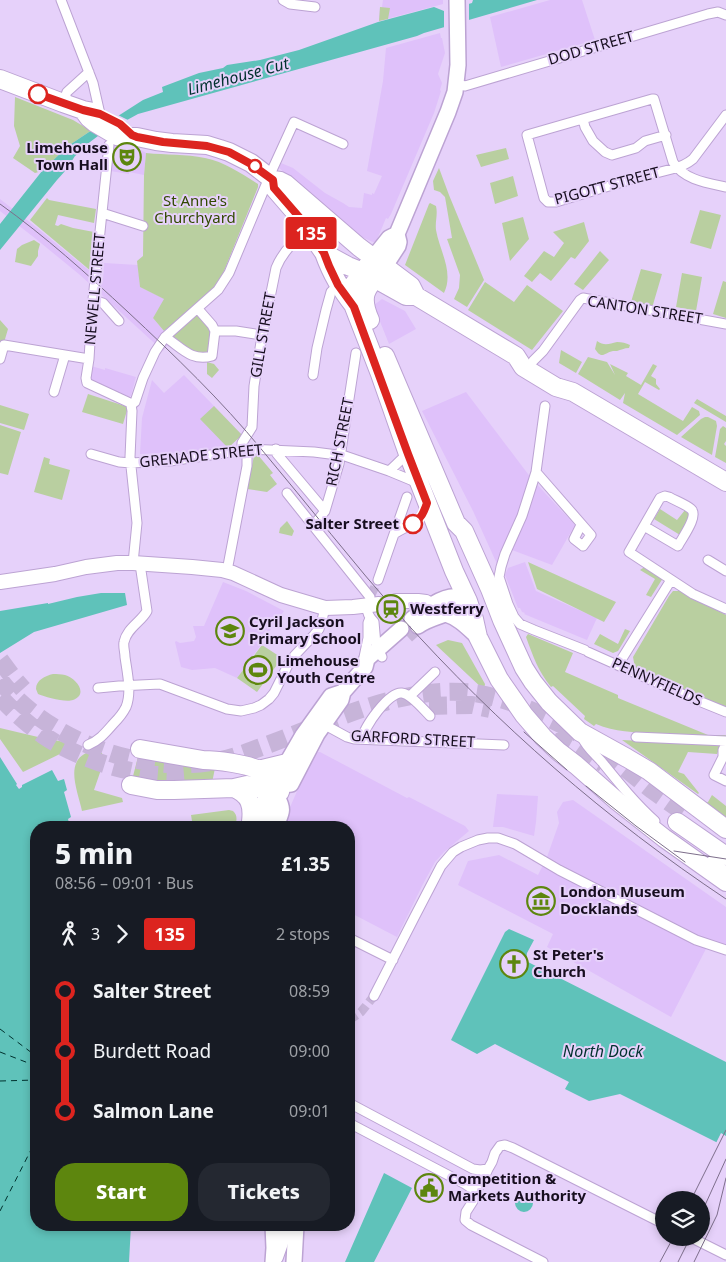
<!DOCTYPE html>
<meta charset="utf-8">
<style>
body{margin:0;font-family:"Noto Sans",sans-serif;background:#242831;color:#f1f3f6;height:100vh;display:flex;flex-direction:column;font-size:19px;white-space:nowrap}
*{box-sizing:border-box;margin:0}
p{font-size:16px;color:#9ea1a6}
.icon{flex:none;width:28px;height:28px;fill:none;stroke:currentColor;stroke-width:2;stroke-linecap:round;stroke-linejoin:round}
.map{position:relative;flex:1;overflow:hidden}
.drawer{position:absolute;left:30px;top:821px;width:325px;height:410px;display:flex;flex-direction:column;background:#171b24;border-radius:20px;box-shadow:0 2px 8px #0003}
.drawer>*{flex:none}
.badge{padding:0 10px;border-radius:4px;font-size:18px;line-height:32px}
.fabs{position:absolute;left:655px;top:1191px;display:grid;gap:10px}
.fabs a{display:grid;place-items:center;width:55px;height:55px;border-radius:50%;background:#171b24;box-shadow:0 2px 8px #0003;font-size:25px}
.map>.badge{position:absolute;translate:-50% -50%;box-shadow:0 0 0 2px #fff}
.legs{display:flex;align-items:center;gap:8px;height:55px;padding:0 25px;font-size:16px}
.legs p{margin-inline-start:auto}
.summary{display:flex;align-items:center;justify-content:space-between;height:85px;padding:0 25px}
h1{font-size:28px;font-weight:800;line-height:38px}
.primary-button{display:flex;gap:10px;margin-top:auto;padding:10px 25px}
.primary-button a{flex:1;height:58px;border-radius:20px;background:#5d860e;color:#fff;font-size:20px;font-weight:800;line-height:58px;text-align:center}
.primary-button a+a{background:#242831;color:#f1f3f6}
ul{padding:0 25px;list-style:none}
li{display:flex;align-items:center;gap:18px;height:60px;font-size:19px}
li i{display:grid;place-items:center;width:8px;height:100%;margin:0 6px;background:currentColor}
li i::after{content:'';width:12px;height:12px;margin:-6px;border:4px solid;border-radius:50%;background:#171b24}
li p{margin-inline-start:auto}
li:first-child i{background:linear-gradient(#0000 50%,currentColor 0)}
li:last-child i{background:linear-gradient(currentColor 50%,#0000 0)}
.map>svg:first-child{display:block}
.built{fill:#dfc1fa}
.green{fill:#b9cfa0}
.water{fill:#5fc2ba}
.pier{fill:#e6d1fa}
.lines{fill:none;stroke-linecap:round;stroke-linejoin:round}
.ferry{stroke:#00312e;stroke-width:1;stroke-dasharray:6 5;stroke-linecap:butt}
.street-tunnel{stroke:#c7b4d9;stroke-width:9;stroke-dasharray:9 4.5;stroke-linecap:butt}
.primary-tunnel{stroke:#c7b4d9;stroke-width:15;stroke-dasharray:15 8;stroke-linecap:butt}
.highway-tunnel{stroke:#c7b4d9;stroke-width:18;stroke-dasharray:18 9;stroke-linecap:butt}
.street-casing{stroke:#bca3d3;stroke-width:11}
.secondary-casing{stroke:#bca3d3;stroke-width:16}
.primary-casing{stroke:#bca3d3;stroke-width:18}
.highway-casing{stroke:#bca3d3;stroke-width:20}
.street{stroke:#fff;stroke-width:9}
.secondary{stroke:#fff;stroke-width:14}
.primary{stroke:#fff;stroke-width:15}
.highway{stroke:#fff;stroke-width:18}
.tram{stroke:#7d6e8b;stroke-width:1}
.line-1-casing{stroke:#fff;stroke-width:11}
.line-1{stroke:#dc241f;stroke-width:8}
.stop-1-dot{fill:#fff;stroke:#dc241f;stroke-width:2.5}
.labels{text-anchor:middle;stroke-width:4;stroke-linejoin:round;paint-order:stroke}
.street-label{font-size:15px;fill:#170e1f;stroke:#e6d1fa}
.poi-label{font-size:15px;font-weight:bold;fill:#170e1f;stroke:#e6d1fa;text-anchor:start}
.park-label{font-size:15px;fill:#314a00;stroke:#e6d1fa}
.stop-label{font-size:15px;font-weight:bold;fill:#170e1f;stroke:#e6d1fa;text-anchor:end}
.water-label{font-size:16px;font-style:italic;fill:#00312e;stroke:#e6d1fa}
</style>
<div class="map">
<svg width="726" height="1262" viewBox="0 0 726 1262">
<rect width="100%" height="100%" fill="#e6d1fa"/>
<path class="built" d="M383,0H443V4L379,21L380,7H382Z
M550,0H582L595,40L501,67L490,17Z
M440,33L441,38H442L445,53L438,74L442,83L440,90L441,91L434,113L391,214L388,219L386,218L376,242H373L355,234L279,168L281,163L293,168L325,193L343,203L349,207L362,208L364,193L372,195V193L374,194L382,176L367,171L383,81L386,48Z
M104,141L115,145L141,150L146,153L144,175L129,172V174L104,170Z
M0,199L36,227L91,272L101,281L103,280L104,263L138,265L140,287L165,299L153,318L164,331L160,335L169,343L163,351L80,275L36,239L0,211Z
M382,299L405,311L416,329L389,344L379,319L374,305Z
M91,366L105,370V368L136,377L131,396L129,397L92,380L90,377Z
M184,375L242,435L228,448L195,452L140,454L142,418L152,380L164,393Z
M466,392L531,478L575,525L552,565L504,547L497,564L473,511L422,411Z
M525,562L536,591L597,618L587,640L524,614L525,613L522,612L520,608H518L505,575L508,568Z
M223,582L246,591L284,611L269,632L266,630L262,635L266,638L237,678L215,668L192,670L181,667L175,642L176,641L180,643L194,641L196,637L193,626H204Z
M318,752H320L407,798L409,797L465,826L469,831L444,852L435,862L423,884L397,937L349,912V828H281L301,782Z
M497,794L538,796L536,822L534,836L503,827H493Z
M573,800L726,907V945L710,941L671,1017L547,947L553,934L458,885L468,861L499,855L538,875L547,857L559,823L557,812L563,802Z"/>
<path class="green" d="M380,7L390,8L388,19L379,21Z
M15,97L73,120L93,132H89L68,146L42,171L35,173L13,158L20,146L14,126Z
M506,148L509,159L481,167L476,155Z
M146,153C166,155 186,154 205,158C225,162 242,174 258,184V187L218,286L164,331L153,318L164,299L140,287L137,261L143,256L144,175Z
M439,168L449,195L484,280L467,307L454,299L459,288L460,275L447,239L452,238L445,197L440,192L434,190L433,181Z
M513,176L518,196L495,204L490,183Z
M47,198L49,200L96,209L94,223L58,215L55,225L58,226L61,224L73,228L94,232L90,263L92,272L30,220Z
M430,203L436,206C438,214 435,222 436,230C440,252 454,272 444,293L405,265L429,204Z
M700,210L721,215L711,249L690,243Z
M523,217L529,239L510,261L502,223Z
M584,222L589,241L575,259L571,257L551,281L540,273L532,282L524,276L544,251L554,257L564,243L553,232Z
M34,240L40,244L38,251V256L31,266L15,262L17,249L22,245Z
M600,251L609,260L583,290L574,284Z
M641,269L662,274L652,308L631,302Z
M682,273L702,277L696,311L676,307Z
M723,281L726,282V318L713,314Z
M485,282L514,302L527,285L563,311L532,350L468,310Z
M198,314L212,331L208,353L192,352L173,336Z
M0,320L8,329L0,356Z
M597,341C604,346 609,344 617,342C622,342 626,343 630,345L629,348C624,348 621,350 617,351C615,351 614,351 613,351C604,353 602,360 595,349Z
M561,350L582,362L576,373L559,363Z
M588,357L607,362L615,375L610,364L628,373L626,376L641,385L653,364L657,366L651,376L656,379V384L660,389L659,390L645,382L638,394L683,421L692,407L699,411L700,415L677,435L623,403L625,393L620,400L578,374Z
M207,362L214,364L219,370L212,378L207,374Z
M88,394L128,407L123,424L82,412Z
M697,399L726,416V422L694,403Z
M0,405L29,414L24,430L0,423Z
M214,406L242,435L228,448L200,419Z
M705,417H708L716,421L717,426L712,455L681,437L701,419Z
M0,425L21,432L8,475L0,473Z
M723,426L726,428V441L724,444L726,446V463L715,457L720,429Z
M258,455L273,473L270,475L277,484L267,492L247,489L254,456Z
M44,457L50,459L49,464L70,470L62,500L34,492Z
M660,509L677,520L685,510L690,515L680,535L654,519Z
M287,521L294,531L292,536L279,533L280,528Z
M528,562L616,602L604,622L537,589Z
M646,566L663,578L651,597L646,595L655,579L640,570Z
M673,591H681L726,615V708L635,668L633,657L669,596Z
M625,629L630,631L618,651L613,653L594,644L600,634L618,644Z
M528,634L573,653L565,672L618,695V698L708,735H726L725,737C702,737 678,736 654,734C634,732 615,732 596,724L594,726L584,719L585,716L553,686L551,687C538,671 533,656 526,637Z
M448,640L462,643L485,684L484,690L436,645Z
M262,645L282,658L257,692L237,678Z
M53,674C57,674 61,674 65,675C76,678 89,694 73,700C66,703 45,697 38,694L36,689C36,680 45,676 53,674Z
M0,728L38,737L75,744L62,753L23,772L0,739Z
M622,740L721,745L717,754L688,752L678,772L684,774L699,793L698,794Z
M95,750L102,753L104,761L94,790L122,798L123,802L82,811C77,788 62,757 95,750Z
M139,753L215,768L212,783L200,784L132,780Z
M712,795L726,806V818L706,803L708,802Z
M229,810L233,811C238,815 237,822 234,827H193L191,815Z"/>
<path class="water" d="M473,0H537L424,33L417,36L138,114L98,136L86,145L82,151L75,156L66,170L57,180L0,250V224L42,171L68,146L89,132H93L143,100L163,92L162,87L199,73L223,68L227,65L260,60L299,50L378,22L434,7L444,11L472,3Z
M101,593H125L127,605L34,632L0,653V611L48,603V604L77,597Z
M0,757L17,784L16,785L19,789L22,787V785L52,770L58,781L64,779L67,790L64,792L71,817L68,819L70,827L36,828V1225H131L129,1262H0Z
M509,929L534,940L527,953L526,961L726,1062V1147L620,1094L589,1101L565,1089L569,1082L495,1044L477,1054L451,1040L505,932Z
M384,1173L412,1188L374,1262H345Z
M515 1203a9 9 0 1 1 18 0a9 9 0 1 1-18 0Z"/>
<path class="pier" d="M469,2V23L444,30V9Z
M116,114L130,121L102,137L92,129Z
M721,1133L726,1136V1150L715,1145Z"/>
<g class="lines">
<path class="ferry" d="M0,1029L36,1056
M0,1052L36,1066
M0,1081L36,1080
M0,1211L36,1140"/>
<path class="street-tunnel" d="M371,595L378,580
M349,1020L361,1012L374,996"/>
<path class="primary-tunnel" d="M407,636L418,626"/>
<path class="highway-tunnel" d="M0,660L15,680L23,689
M0,680C20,707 54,730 84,743C127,762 175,770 221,760C236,757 250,751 264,746C328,723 395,688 464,692C504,695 543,715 578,733
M0,697C13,711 27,724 43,735C79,760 140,779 184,775
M429,706L472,705L490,709
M556,733L577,745L604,764
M605,752L652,790L683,812"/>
<defs>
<path id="street" d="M61,0L93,83L100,114
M283,0L290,4L315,7
M456,84L465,86L708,14L718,12L726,15
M63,103L67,92L89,72
M726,115L693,159C687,164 680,167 672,169L629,180L556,202H548L544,198L527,135L652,99H654L673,162C684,180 707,183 726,187
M583,119L585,127L593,141L605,152L612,155L636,148L645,141L666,135
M109,145L92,309L89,359L86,378L87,383L130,403L131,405
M102,213L143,226
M93,300L103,303L119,321
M215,331H236L262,335
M165,337C181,347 191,362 212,356L215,331L212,325L198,309
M0,359L4,345L89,359
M533,361L543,351L580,300L583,298L726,324
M313,375L317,348L326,310L331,292L338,285
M54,392L65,355
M545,406L536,472L522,516L505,554L501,567L499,577L508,604L514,617L520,624L534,630L585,650
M276,449L277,454L325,511
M242,450V443L252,427L254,386L261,342L276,268C283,251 294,240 309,230
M91,454L119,462L131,463L170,461L251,449L314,452L345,456L389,471L418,483
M389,471C396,465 401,459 408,454
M536,472L591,535L583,546L574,539L581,525
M287,493L370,597
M313,526L325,511L339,464L356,353
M644,526L678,546C682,538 699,516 691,509C685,504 676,501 669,497L665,496L660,498L629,552L693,594L726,609
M394,534C411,523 420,525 427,504
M708,560L726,571
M133,563L137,523L130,457L132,411L131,405L135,402L143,378L155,352L165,337L218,290L229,273L273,168L294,122L343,144
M227,571L247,466V449
M378,580L407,497
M368,602C365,610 368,616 374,622L376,645L382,657
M588,652L689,697L726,712
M363,662L368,638V623L370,618
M618,665L671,580
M98,688L119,686L160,684L227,709L241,711L254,708L261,705L269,699L274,693L289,663L295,655L314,635L319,629L322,620L325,608
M410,696L435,672
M325,725L347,737L354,739L504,745
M582,737C586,747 595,754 602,762C619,783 635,803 655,821
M636,737L726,741
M362,739C364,727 389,691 402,693C411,694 423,709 430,716
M726,744L723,750V757L714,775L726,781
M88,745C100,740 106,732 114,723C119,718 123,713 126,707C132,692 127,672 125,657C125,652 123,646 124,642C127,628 141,622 147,611L140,564
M711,861L726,871
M349,938L393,960
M374,996L415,916L441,866L453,852L461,847L478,840L488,838H498L515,844L559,870L696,940L726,950
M349,1103L473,1169L480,1170L488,1169
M349,1123L465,1184L471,1188L474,1194
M692,1238L726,1255
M543,1262L471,1225L465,1220L466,1212L473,1201L474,1194L482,1182L488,1169L492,1162L495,1153L500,1146L505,1145L513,1148L664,1224"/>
<path id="secondary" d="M0,582L55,574L86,567L117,563H133L192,567L222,570L233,573L281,595L325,608L353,607L379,604
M396,601H418L426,602L431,605
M263,828L275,806L277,797
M276,1257L281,1243L283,1225"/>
<path id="primary" d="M373,258L389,238L397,234
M385,266L398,246L399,242L397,234L448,112L455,92L458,65L457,0
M446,614C459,618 468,628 478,637
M412,619C421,611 444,595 456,597C460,598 464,600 468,601C455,615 433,615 418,626
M281,773L303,735L331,696L343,692L365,667L367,659L401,629
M283,785L291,784L317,734L341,700L343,692
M249,826L265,800L277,797
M275,828C281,813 285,811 277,797
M273,1262L274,1248L273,1225
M294,1262L296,1225"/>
<path id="highway" d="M0,79L63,103L83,110L94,112
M83,110L89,118L95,123L117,136L123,137H137L156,141L172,143L207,145L220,149L229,152L251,163L273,180L280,181L286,184L359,247L411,286L416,296L516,356L523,367L556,387L573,392L726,482
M273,180L274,188L300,218L324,253L348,266L363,272L406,296H416
M324,253C332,275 340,288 354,306
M373,258L353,285L352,298L354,307L380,374L408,454L454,571L468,601L474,619L478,637L499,679L524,715L543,737L559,752L576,765L617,801L664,838L726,882
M370,320C358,293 368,287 385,266
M385,356L456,523L464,531L490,589L502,620L524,668L533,682L549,702L580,732L627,758L649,771L726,829
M140,749L203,760C217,760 246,764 259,770C267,775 275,780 283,785
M258,770L287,763
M131,785L157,790H174L234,788L247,785L280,792
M234,788C250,795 253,805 251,822
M677,822L726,856"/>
</defs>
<use href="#street" class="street-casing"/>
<use href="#secondary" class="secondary-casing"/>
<use href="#primary" class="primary-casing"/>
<use href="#highway" class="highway-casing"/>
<use href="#street" class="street"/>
<use href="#secondary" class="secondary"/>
<use href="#primary" class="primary"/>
<use href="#highway" class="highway"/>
<path class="tram" d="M0,204C45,236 87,274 128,312C175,356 221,400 262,450C309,506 353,563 401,617C498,725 606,819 726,899
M524,732L567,770
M586,786L636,826L685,862
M674,851L726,859
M691,1200L726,1130
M701,1214L726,1159
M660,1262L673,1238
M678,1262L690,1238
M694,1262L717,1215L726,1178"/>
</g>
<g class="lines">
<defs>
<path id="line-1" d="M38,94L83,110L100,114L120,124L132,135L137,137L163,142L207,146L229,152L251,164L273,180L274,188L300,218L324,253L329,266L338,285L354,307L408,454L427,503C424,512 421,519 413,524"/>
</defs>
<use href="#line-1" class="line-1-casing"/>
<use href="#line-1" class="line-1"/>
</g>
<defs>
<symbol id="theatre-ring" viewBox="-11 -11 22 22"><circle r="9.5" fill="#e6d1fa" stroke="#5d860e" stroke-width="1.5"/><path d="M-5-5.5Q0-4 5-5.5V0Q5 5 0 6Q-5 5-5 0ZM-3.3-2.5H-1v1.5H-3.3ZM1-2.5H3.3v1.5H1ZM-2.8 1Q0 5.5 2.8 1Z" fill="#5d860e"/></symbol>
<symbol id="station-ring" viewBox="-11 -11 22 22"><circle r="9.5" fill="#e6d1fa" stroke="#5d860e" stroke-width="1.5"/><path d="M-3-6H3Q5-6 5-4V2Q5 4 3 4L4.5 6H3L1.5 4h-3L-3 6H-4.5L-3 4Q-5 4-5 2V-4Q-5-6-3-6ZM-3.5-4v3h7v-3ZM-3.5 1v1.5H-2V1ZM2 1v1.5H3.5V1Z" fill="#5d860e"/></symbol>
<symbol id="school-ring" viewBox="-11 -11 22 22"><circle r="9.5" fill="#e6d1fa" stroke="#5d860e" stroke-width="1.5"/><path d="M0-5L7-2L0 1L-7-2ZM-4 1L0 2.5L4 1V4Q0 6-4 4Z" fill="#5d860e"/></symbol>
<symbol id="stadium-ring" viewBox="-11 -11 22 22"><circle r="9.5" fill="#e6d1fa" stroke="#5d860e" stroke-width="1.5"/><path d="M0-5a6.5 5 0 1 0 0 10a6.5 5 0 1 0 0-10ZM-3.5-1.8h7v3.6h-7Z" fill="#5d860e"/></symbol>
<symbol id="museum-ring" viewBox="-11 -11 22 22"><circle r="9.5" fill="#e6d1fa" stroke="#5d860e" stroke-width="1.5"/><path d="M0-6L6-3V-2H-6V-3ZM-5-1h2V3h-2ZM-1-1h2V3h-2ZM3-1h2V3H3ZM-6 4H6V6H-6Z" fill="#5d860e"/></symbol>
<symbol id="church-ring" viewBox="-11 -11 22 22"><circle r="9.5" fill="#e6d1fa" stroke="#5d860e" stroke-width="1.5"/><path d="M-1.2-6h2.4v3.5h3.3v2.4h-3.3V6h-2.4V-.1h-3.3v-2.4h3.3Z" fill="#5d860e"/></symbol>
<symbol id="civic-ring" viewBox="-11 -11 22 22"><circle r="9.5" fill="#e6d1fa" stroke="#5d860e" stroke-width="1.5"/><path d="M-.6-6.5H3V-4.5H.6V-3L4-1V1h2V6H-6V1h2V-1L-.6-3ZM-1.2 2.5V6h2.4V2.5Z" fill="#5d860e"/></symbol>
</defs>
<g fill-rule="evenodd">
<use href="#theatre-ring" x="111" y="141" width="32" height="32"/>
<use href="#station-ring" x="375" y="593" width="32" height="32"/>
<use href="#school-ring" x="214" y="615" width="32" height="32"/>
<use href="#stadium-ring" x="242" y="654" width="32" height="32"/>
<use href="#museum-ring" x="525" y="885" width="32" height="32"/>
<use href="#church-ring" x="498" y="948" width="32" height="32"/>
<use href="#civic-ring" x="413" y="1172" width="32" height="32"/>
</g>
<g class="stop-1-dot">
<circle cx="38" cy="94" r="9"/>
<circle cx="255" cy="166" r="6"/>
<circle cx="413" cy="524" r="9"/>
</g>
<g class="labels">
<g class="street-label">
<text transform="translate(591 48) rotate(-16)" y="5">DOD STREET</text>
<text transform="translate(607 186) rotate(-15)" y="5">PIGOTT STREET</text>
<text transform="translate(95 289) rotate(-85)" y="5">NEWELL STREET</text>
<text transform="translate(645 310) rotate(9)" y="5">CANTON STREET</text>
<text transform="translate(263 335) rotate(-80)" y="5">GILL STREET</text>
<text transform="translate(340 442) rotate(-79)" y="5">RICH STREET</text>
<text transform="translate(201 456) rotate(-6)" y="5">GRENADE STREET</text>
<text transform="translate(657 682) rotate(24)" y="5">PENNYFIELDS</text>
<text transform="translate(413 739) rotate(3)" y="5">GARFORD STREET</text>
</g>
<g class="poi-label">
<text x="108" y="153" text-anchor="end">Limehouse<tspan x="108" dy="17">Town Hall</tspan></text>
<text x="410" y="614">Westferry</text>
<text x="249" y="627">Cyril Jackson<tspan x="249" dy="17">Primary School</tspan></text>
<text x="277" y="666">Limehouse<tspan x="277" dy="17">Youth Centre</tspan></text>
<text x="560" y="897">London Museum<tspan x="560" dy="17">Docklands</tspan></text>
<text x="533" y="960">St Peter's<tspan x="533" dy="17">Church</tspan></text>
<text x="448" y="1184">Competition &amp;<tspan x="448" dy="17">Markets Authority</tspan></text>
</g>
<g class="park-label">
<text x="195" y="206">St Anne's<tspan x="195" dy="17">Churchyard</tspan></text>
</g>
<g class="stop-label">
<text x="399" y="529">Salter Street</text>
</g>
<g class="water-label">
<text transform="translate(238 76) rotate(-15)" y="6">Limehouse Cut</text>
<text x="603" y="1057">North Dock</text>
</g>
</g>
</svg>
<div class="fabs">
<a><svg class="icon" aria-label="layers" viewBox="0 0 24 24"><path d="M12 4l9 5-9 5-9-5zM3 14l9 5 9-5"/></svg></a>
</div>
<b class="badge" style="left:311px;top:233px;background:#dc241f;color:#fff">135</b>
<section class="drawer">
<div class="summary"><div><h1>5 min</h1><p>08:56 – 09:01 · Bus</p></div><b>£1.35</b></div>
<div class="legs"><svg class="icon" aria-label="walk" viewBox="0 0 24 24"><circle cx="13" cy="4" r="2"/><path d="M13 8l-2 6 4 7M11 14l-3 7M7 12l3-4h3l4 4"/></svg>3<svg class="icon" aria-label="forward" viewBox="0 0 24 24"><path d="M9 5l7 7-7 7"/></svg><b class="badge" style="background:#dc241f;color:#fff">135</b><p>2 stops</p></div>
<ul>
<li><i style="color:#dc241f"></i><b>Salter Street</b><p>08:59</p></li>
<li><i style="color:#dc241f"></i><span>Burdett Road</span><p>09:00</p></li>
<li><i style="color:#dc241f"></i><b>Salmon Lane</b><p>09:01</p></li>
</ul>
<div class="primary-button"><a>Start</a><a>Tickets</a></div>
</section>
</div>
